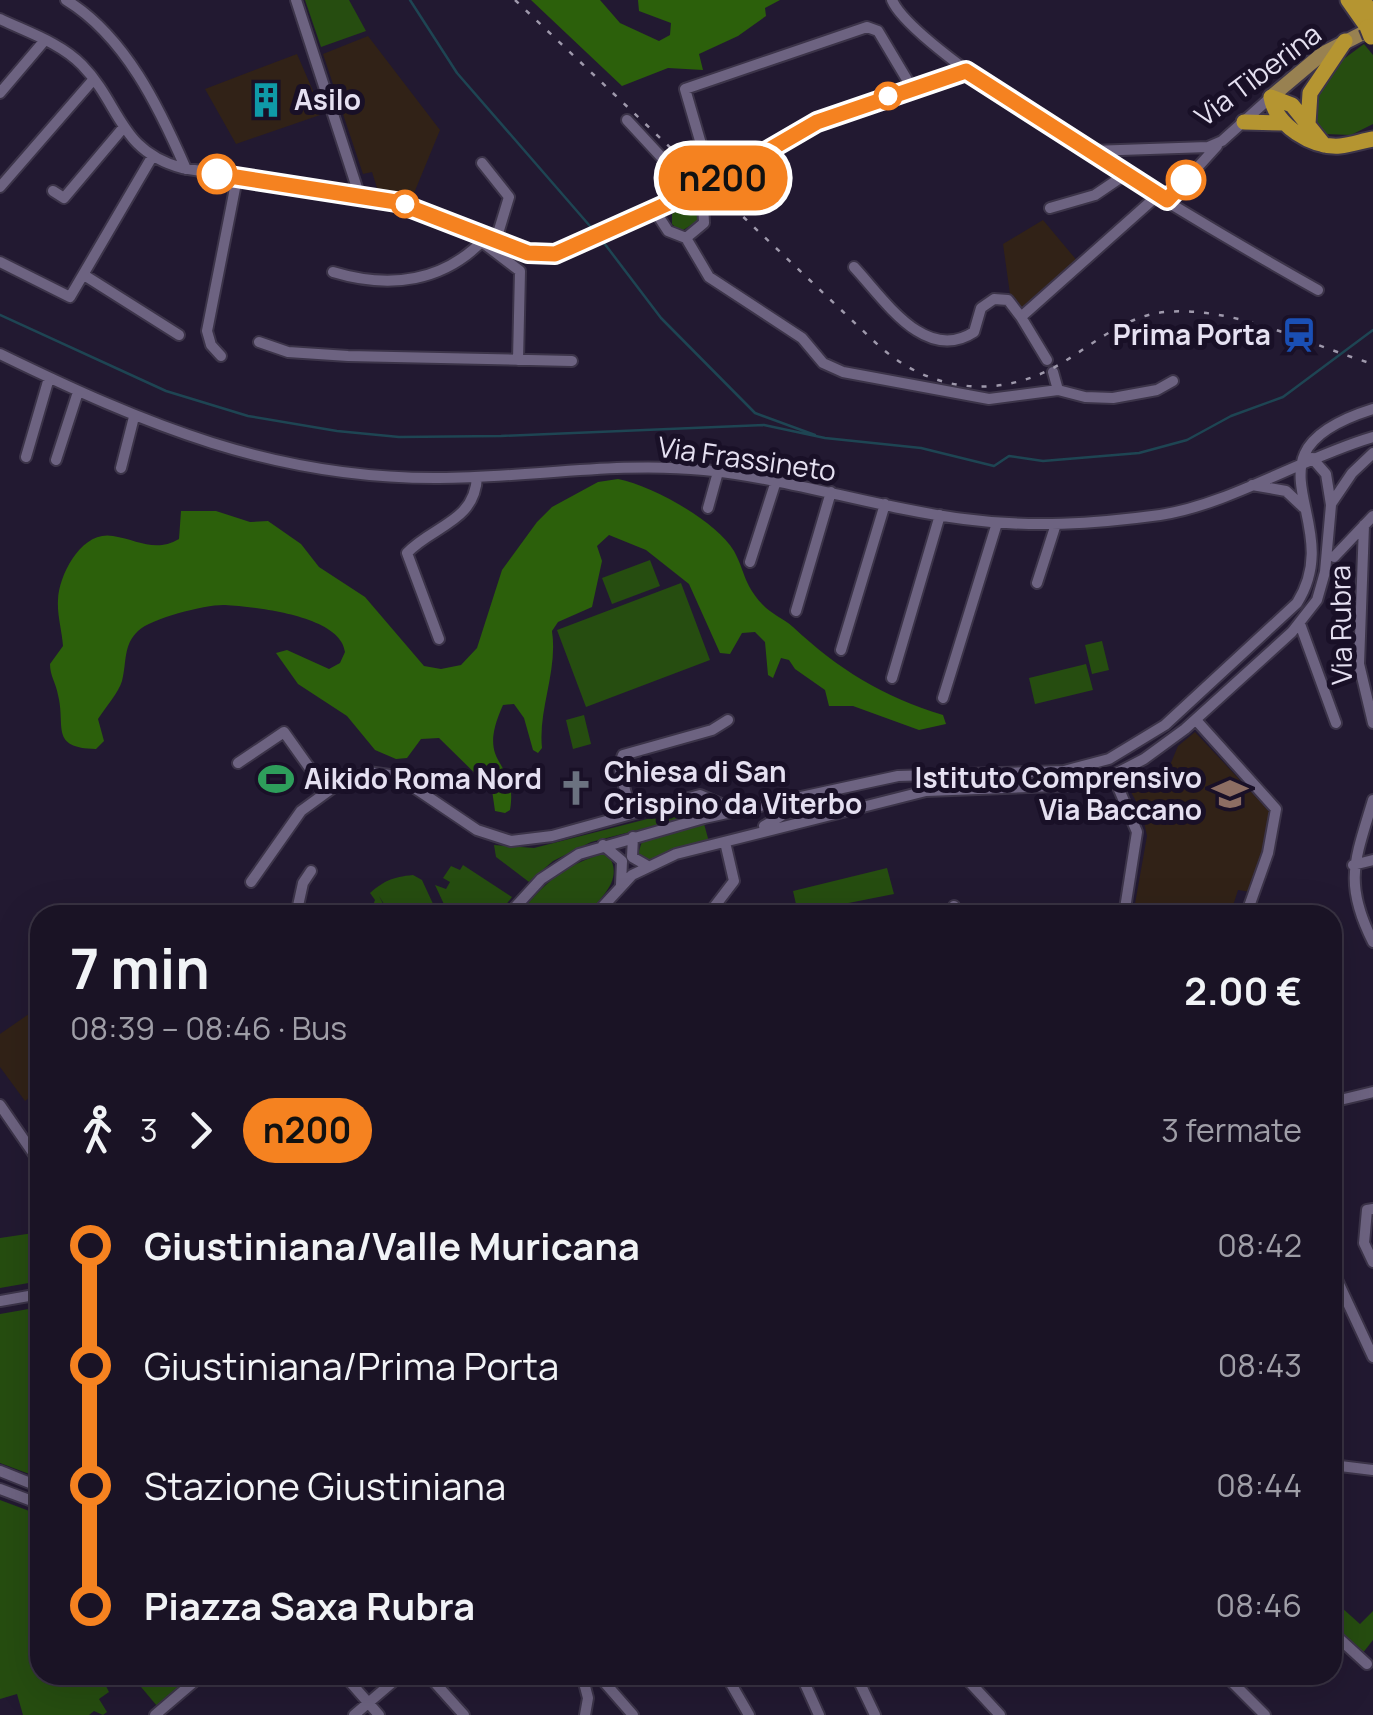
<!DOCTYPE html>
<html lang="it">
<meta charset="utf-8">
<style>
body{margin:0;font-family:Manrope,sans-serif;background:#272032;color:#f1f3f6;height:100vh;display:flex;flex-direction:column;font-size:38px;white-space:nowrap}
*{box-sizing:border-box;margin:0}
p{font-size:32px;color:#9f9ea7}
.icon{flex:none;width:55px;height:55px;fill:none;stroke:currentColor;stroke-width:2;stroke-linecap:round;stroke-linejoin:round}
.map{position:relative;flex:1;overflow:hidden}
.details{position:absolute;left:30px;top:905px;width:1312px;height:780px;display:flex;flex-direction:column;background:#1a1325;border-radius:30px;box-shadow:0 10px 40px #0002,0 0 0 2px #383242}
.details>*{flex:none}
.badge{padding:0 20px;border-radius:32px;font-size:35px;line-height:65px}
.map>.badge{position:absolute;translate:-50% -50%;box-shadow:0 0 0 5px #fff}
.legs{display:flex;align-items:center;gap:15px;height:110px;padding:0 40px;font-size:32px}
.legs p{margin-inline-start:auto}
.headline{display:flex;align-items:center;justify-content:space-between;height:170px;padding:0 40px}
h1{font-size:55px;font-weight:700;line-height:75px}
ul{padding:0 40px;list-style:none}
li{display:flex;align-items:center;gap:35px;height:120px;font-size:38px}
li i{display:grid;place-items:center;width:15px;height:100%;margin:0 12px;background:currentColor}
li i::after{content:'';width:25px;height:25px;margin:-12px;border:8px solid;border-radius:50%;background:#1a1325}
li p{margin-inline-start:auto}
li:first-child i{background:linear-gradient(#0000 50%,currentColor 0)}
li:last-child i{background:linear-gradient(currentColor 50%,#0000 0)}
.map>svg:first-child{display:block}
.education{fill:#312217}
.green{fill:#264d10}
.forest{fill:#2c600b}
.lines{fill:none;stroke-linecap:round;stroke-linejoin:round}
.stream{stroke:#1e4553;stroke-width:2.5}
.minor-casing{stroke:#3c3449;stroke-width:14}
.major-casing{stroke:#3c3449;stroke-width:18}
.highway-casing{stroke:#3c3449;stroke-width:19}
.minor{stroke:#6d6381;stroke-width:10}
.major{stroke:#988151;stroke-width:14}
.highway{stroke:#b59531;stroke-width:15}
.rail{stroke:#9f99ac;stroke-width:2.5;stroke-dasharray:5 10;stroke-linecap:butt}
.minor-bridge-casing{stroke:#3c3449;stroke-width:14;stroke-linecap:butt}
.highway-bridge-casing{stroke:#3c3449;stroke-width:19;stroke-linecap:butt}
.minor-bridge{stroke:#6d6381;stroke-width:10}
.highway-bridge{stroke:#b59531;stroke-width:15}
.line-1-casing{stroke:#fff;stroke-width:22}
.line-1{stroke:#f58220;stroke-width:15}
.stop-1-dot{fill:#fff;stroke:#f58220;stroke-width:5}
.labels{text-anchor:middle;stroke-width:10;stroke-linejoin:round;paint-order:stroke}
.street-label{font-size:28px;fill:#e5e0f1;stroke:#191027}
.poi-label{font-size:28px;font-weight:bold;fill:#e5e0f1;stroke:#191027;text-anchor:start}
</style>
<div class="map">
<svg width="1373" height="1715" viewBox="0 0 1373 1715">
<rect width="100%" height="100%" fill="#221931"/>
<path class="education" d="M368,36L440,130L412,198L378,191L372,172L363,174L323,54Z
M297,54L323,114L236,144L205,89Z
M1043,220L1079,263L1024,307H1018L1010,294L1003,244Z
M1195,732L1269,811L1270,832L1251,892L1238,890L1230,915H1133L1147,836L1142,812L1126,783L1151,786L1163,782L1178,746Z
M744,903L785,915H723L732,904Z
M36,1009L40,1014V1090L25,1101L0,1067V1034Z"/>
<path class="green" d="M305,0H349L366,31L321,47Z
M1364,44L1373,55V124L1351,135L1325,134L1318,127L1312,105L1334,66Z
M697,200L704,217L680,232L672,224V214Z
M650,560L660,586L612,604L602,578Z
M681,583L710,660L586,707L557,630Z
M1102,641L1109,670L1092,674L1085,645Z
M1086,664L1093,690L1035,704L1029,678Z
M584,715L591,744L573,749L566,720Z
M694,807L700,808L696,815L591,842L553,861L529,882L496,857L494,845L534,848Z
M703,820L709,842L647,860L638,854L643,838Z
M607,853C625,878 603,895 587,915H519C542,884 568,862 607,853Z
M463,865L512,897L498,915H449L435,885L446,889L450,882L443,878L451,866L460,870Z
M887,868L894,894L798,913L793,891Z
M413,875L422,880L434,906L409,915H391L379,896L389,915H347L349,906L364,911L372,908L375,900L370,893C384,881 392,877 413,875Z
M40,1232V1281L0,1288V1238Z
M40,1307V1478L0,1463V1314Z
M0,1500L40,1515V1675H119L106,1686L109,1692L99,1699L107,1712L103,1715L94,1711L89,1715H23L17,1694L0,1699Z
M1332,1599L1360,1624L1373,1611V1640L1362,1654L1333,1625Z
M131,1675H193L157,1706Z"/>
<path class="forest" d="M531,0H600L620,23L659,41L670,35L671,23L639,11L638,0H780L765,8L766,16L738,36L699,54L703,70L668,68L622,86Z
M618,479C653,486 716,521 734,551C745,571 743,583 762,604C771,614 783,618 793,627C838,669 883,697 943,715L946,724L919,730L853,706H829L825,690L795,669L789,660L781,658L773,678L768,675L765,642L755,632L742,633L730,654L720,653L689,584L646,550L609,535L597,546L602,561L592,607L558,622L552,631C558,671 538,709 542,748L538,753L533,750L524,718L514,704L503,705C474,769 519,757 510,810L505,813L495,811L492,790L439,738L421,739L407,758L396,759L375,750L347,716L298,684L276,653L287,650L329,669L340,663L345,652C341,616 257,607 225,605C208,604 151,618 138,631C123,645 127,662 122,681C119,692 105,708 98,719L104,741L96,749C49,748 66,726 58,695C56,683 50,676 50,664L63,646C62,631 57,615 58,600C59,574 82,530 113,536C138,540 155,553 179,539L181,511H216L250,522L268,521L301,544L319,567L365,597L424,666L441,669L461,665L477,648L502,570L537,522L552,507L598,482Z"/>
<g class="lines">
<path class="stream" d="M410,0L457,73L596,233
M601,239L661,318L755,413L815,435
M0,315L166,391L248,416L337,431L399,437L501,436L764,425L825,438L921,448L994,466L1009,456L1043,461L1139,453L1187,440L1231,416L1283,397L1373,330"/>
<defs>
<path id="minor" d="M66,0C125,36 159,107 186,169
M296,0L359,194
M892,0C917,59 1245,249 1318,290
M0,19C27,32 61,43 82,65C121,105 119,151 182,168L397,202L542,255L567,251L687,196
M0,93L45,40
M627,120L703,202L704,223L686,238
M770,149L817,122L965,71
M1091,151L1208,147L1222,141L1271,97
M482,163L509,197L496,240
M718,166L701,144L685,89L867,27L878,31L912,88
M0,187L93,80
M53,191L64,198L123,128
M1167,201L1217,146
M1050,208L1095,195L1126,174
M655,211L668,231L686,238L709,277L802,338L823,363L843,372L989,399L1058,390L1085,397L1113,398L1157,390L1173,381
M482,242L520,271L518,360
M0,262L70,297L152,157
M854,267C884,299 925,364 974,332L981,308L994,299L1008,300L1021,317L1158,195
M333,272C389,289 445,283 487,236
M84,275L179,335
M1021,317L1047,360
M259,342L288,352L348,356L572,361
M0,354C146,425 274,479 439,478C527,478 616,461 704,470C792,479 876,508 964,519C1030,528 1094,524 1160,515C1228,505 1304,457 1373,437
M221,356L211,345L207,331L237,178
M1053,372L1058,390
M26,457L49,378
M56,460L78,392
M121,468L134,417
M1252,485L1286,491L1303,507
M1331,504L1352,473L1373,453
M708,508L718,472
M1364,525L1359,664L1373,723
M1334,557L1373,516
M750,562L776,481
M1037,583L1056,524
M796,611L831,492
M1300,624L1336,723
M439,639L407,553C432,526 475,522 477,477
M841,650L885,504
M892,678L940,515
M943,698L997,523
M1196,720L1276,809L1268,853L1246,915
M238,763L284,732L326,791
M1113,775L1137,832L1124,915
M1373,800C1355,860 1343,883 1373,942
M631,814L619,766L623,755L712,730L728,720
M764,826L781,816L772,802
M633,837L632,857L646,865
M603,845L622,861L621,885
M1353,865L1373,860
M251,882L301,811L338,784L368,772L397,776L477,830L511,841L552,836L700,795L735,810
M954,906L956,915
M296,915L303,883L311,871
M508,915L541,879L579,854L704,818L898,776L1064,771L1109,759L1165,725L1297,603C1350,519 1232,453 1373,409
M595,915L632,875L676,854L926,791L1079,785L1113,775L1144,759L1185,729L1292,632L1317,600L1325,572L1331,505L1326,474L1312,458
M708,915L734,881L725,842
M1340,1100L1373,1092
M0,1105L40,1163
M1373,1209L1367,1210L1364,1243L1373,1262
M1332,1269L1373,1357
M0,1301L40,1294
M1332,1465L1373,1470
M0,1471L40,1487
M0,1489L40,1504
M1332,1632L1367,1664
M344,1675L379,1715
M428,1675L464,1715
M582,1675L588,1698L585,1715
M598,1675L633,1715
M726,1675L749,1715
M801,1675L819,1715
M856,1675L875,1715
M963,1675L1000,1715
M1225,1675L1265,1715
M1107,1676L1109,1675
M155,1715L202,1675
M354,1715L401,1675"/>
<path id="major" d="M1271,97L1322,54L1373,28"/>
<path id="highway" d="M1348,0L1367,27
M1363,0L1373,15
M1244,122L1284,123
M1308,124L1310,93L1345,41
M1324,145L1292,105L1271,97C1276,126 1312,148 1340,146C1351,145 1362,141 1373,139"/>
</defs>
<use href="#minor" class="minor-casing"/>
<use href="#major" class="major-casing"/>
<use href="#highway" class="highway-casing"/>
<use href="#minor" class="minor"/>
<use href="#major" class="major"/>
<use href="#highway" class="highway"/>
<path class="rail" d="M515,0L878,345C931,393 1000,400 1062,363C1095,343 1125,316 1165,312C1236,306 1307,344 1373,364"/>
<defs>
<path id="minor-bridge" d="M687,196L770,149"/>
<path id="highway-bridge" d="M1367,27L1371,37"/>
</defs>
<use href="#minor-bridge" class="minor-bridge-casing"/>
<use href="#highway-bridge" class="highway-bridge-casing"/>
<use href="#minor-bridge" class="minor-bridge"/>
<use href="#highway-bridge" class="highway-bridge"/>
</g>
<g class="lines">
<defs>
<path id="line-1" d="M217,174L396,202L528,253L555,254L707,186L817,122L966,71L1167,200L1186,180"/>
</defs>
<use href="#line-1" class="line-1-casing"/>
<use href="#line-1" class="line-1"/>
</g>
<defs>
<symbol id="building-bare" viewBox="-9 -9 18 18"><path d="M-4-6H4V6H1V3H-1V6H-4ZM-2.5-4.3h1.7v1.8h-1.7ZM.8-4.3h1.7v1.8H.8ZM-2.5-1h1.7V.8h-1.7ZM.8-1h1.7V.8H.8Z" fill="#0f9aa8" stroke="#191027" stroke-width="2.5" paint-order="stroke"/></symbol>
<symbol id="station-bare" viewBox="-9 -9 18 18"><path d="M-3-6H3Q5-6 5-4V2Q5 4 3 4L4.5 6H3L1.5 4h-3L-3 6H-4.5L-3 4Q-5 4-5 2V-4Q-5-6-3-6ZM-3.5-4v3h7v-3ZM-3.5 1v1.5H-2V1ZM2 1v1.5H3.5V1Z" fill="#1a4fb4" stroke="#191027" stroke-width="2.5" paint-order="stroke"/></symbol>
<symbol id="stadium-bare" viewBox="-9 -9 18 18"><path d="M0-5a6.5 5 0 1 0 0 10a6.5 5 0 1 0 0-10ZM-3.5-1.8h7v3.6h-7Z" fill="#2e9e5b" stroke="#191027" stroke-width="2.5" paint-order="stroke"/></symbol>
<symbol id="church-bare" viewBox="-9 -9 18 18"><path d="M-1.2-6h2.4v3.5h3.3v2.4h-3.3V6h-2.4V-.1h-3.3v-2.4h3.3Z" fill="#6b7280" stroke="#191027" stroke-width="2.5" paint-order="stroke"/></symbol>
<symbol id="school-bare" viewBox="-9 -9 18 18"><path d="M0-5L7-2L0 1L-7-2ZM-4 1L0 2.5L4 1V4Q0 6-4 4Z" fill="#8d6e63" stroke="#191027" stroke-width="2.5" paint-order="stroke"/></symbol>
</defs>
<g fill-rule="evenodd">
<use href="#building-bare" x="241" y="75" width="50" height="50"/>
<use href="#station-bare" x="1274" y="310" width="50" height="50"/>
<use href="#stadium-bare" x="251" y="754" width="50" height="50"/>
<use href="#church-bare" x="551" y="763" width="50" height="50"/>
<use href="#school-bare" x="1205" y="769" width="50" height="50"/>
</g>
<g class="stop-1-dot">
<circle cx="888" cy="96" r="12"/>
<circle cx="217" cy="174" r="18"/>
<circle cx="1186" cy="180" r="18"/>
<circle cx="405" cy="204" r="12"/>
</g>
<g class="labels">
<g class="street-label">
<text transform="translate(1258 75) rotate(-37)" y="10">Via Tiberina</text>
<text transform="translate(747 459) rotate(8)" y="10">Via Frassineto</text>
<text transform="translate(1341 625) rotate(-91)" y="10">Via Rubra</text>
</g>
<g class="poi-label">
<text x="294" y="110">Asilo</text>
<text x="1271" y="345" text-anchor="end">Prima Porta</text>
<text x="604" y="782">Chiesa di San<tspan x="604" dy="32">Crispino da Viterbo</tspan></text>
<text x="1202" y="788" text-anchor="end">Istituto Comprensivo<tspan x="1202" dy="32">Via Baccano</tspan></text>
<text x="304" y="789">Aikido Roma Nord</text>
</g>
</g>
</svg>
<b class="badge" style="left:723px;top:178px;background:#f58220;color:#111">n200</b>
<section class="details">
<div class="headline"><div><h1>7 min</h1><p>08:39 – 08:46 · Bus</p></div><b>2.00 €</b></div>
<div class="legs"><svg class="icon" aria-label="walk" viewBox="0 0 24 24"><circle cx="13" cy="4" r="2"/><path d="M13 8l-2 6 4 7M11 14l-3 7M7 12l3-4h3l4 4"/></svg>3<svg class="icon" aria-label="forward" viewBox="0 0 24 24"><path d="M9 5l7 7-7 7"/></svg><b class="badge" style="background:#f58220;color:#111">n200</b><p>3 fermate</p></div>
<ul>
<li><i style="color:#f58220"></i><b>Giustiniana/Valle Muricana</b><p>08:42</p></li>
<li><i style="color:#f58220"></i><span>Giustiniana/Prima Porta</span><p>08:43</p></li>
<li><i style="color:#f58220"></i><span>Stazione Giustiniana</span><p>08:44</p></li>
<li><i style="color:#f58220"></i><b>Piazza Saxa Rubra</b><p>08:46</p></li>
</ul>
</section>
</div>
